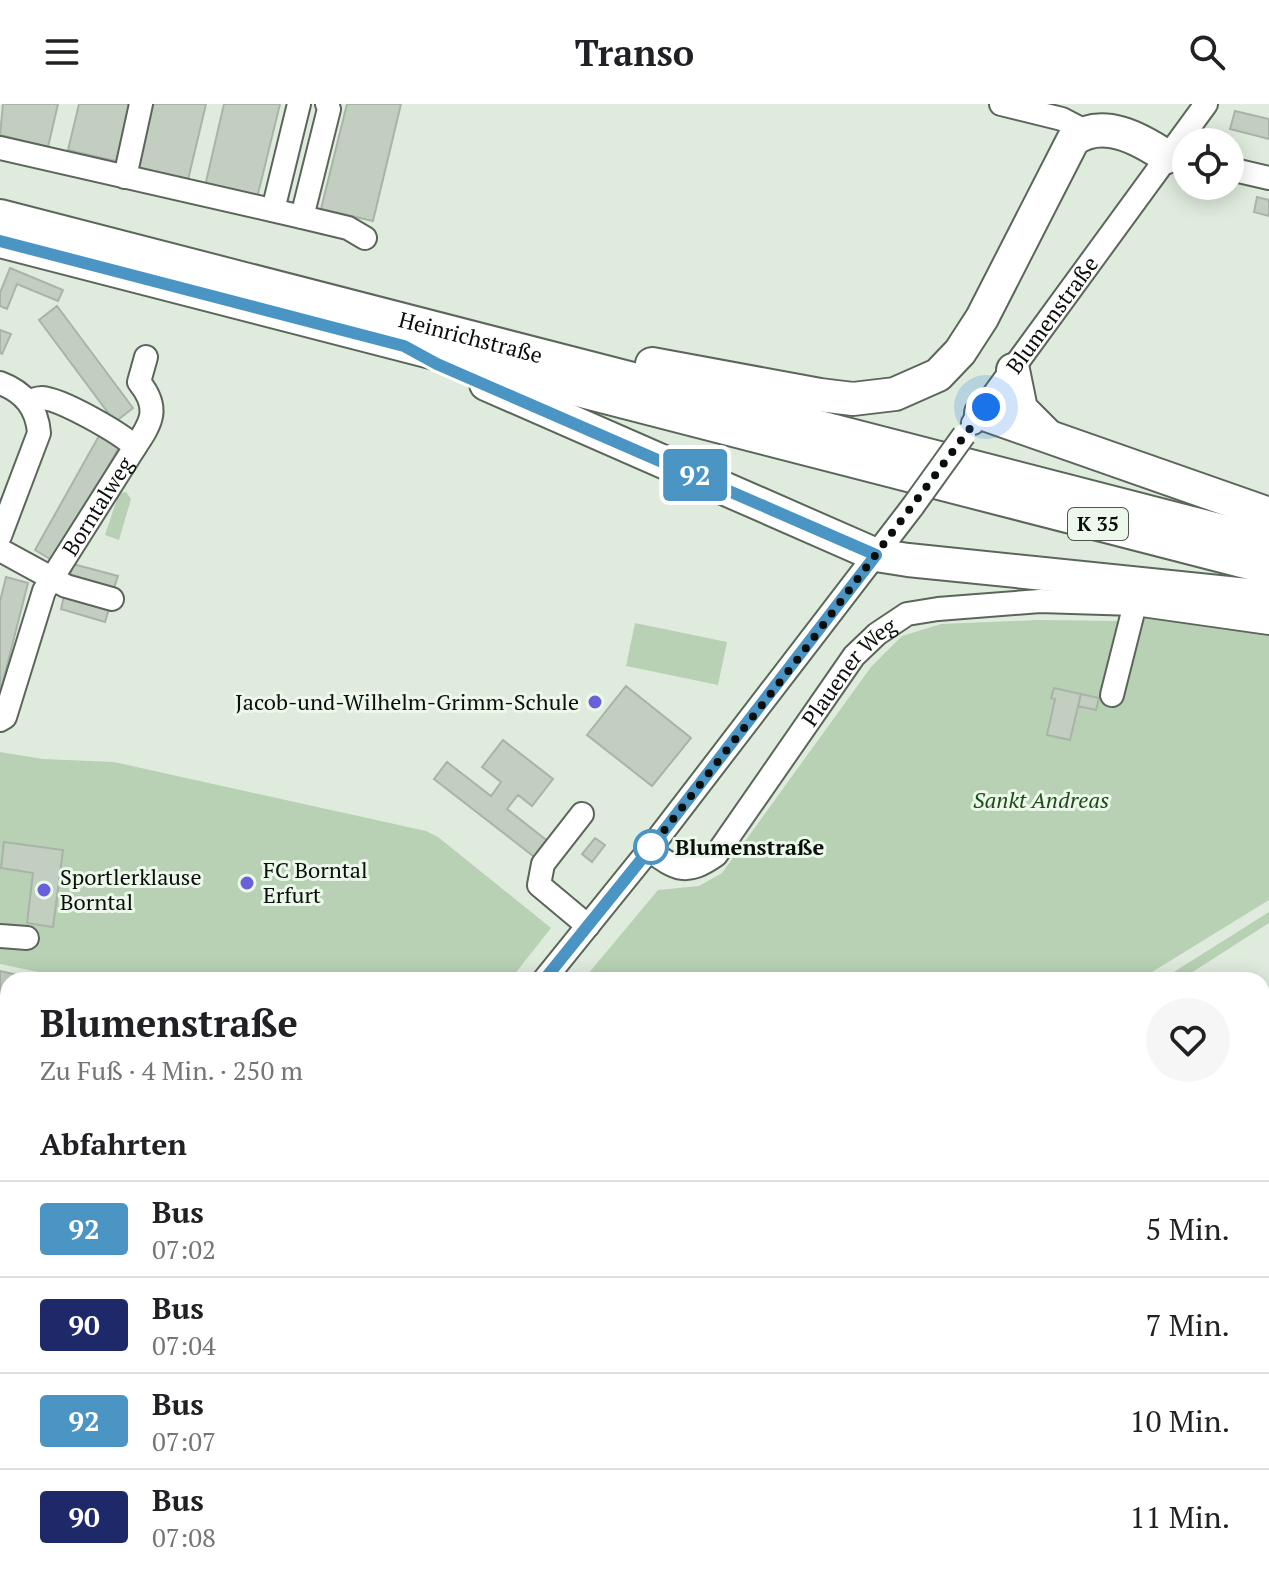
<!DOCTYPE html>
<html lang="de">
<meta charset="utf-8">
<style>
body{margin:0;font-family:"PT Serif",serif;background:#f6f6f6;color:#202124;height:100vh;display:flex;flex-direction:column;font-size:30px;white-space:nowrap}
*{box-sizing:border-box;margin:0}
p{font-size:26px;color:#757577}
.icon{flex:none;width:44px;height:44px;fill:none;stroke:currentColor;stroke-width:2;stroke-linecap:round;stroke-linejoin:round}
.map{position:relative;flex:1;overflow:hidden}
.details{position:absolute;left:0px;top:868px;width:1270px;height:610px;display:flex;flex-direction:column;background:#fff;border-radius:24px 24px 0 0;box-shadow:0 4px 20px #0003}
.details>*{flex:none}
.badge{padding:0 16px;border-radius:6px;font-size:28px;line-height:52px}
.buttons{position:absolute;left:1172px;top:24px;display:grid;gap:16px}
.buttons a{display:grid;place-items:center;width:72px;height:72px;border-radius:50%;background:#fff;box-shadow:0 4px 20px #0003;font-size:40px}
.you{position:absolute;width:40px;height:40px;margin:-20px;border:6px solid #fff;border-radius:50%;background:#1a73e8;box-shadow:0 0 0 12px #1a73e833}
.map>.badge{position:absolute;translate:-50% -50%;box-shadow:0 0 0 4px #fff}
h2{padding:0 40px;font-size:30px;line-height:72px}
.round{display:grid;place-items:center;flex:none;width:84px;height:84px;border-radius:42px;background:#f6f6f6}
.overview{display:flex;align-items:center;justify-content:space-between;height:136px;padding:0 40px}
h1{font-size:38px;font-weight:700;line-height:60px}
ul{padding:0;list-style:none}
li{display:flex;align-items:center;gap:24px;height:96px;padding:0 40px;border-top:2px solid #e0e0e0}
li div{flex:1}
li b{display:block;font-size:30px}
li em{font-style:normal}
li .badge{min-width:88px;font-weight:700;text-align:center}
header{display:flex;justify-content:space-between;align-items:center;height:104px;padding:0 40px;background:#fff;font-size:36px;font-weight:700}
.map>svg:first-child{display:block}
.green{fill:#b8d1b4}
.building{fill:#c1cec0;stroke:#a8b4a7;stroke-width:2}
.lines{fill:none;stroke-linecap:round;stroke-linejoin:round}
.minor-casing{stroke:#5b665a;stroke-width:26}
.highway-casing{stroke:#5b665a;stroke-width:36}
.minor{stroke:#fff;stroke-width:22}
.highway{stroke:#fff;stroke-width:32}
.minor-bridge-casing{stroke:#5b665a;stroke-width:26;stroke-linecap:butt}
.minor-bridge{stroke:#fff;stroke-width:22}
.line-casing{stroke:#fff;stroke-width:18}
.line{stroke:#4b95c4;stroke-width:12}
.walk{stroke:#0b0f0b;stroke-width:8;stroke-dasharray:0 14.4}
.poi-dot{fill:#6861da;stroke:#ecf9ea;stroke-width:3}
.stop-dot{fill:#fff;stroke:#4b95c4;stroke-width:4}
.labels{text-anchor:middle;stroke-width:6;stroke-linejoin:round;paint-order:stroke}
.shield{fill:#ecf9ea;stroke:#4e554e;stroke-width:2}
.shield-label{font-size:20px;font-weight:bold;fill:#0b0f0b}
.street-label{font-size:22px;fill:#0b0f0b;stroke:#ecf9ea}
.poi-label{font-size:22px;fill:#0b0f0b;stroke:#ecf9ea;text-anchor:start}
.park-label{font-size:22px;font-style:italic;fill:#1e4c19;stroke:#ecf9ea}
.stop-label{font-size:22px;font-weight:bold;fill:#0b0f0b;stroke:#ecf9ea;text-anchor:start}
</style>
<header><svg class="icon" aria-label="menu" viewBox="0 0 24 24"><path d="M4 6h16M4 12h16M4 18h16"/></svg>Transo<svg class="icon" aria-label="search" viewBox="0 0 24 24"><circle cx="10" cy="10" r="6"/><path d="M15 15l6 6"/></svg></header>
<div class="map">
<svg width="1269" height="1477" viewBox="0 0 1269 1477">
<rect width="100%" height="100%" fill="#dfecdd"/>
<path class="green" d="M126,388L131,395L119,436L105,431L119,389Z
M1141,510L1269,530V796L1139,876H583L658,786L699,782L722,769L871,563L902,532L941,520L1037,516L1122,517Z
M635,519L727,538L718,581L626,562Z
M0,648L43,655L114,658L426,727L438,733L551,824L510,876H77L0,860Z
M1269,808V819L1180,876H1161Z"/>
<path class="building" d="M3,0H58L48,43L0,31Z
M79,0H134L120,58L68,46Z
M152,0H206L188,76L137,64Z
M224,0H280L257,94L205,82Z
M347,0H401L373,117L321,105Z
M1235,7L1269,15V35L1230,25Z
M1257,93L1269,96V112L1254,108Z
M10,164L63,186L58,197L17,180L7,205L0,202V189Z
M57,202L133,304L115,318L39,216Z
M0,226L11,230L2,250L0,249Z
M100,330L120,341L55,458L35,446Z
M73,460L118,472L114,484L70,472Z
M6,473L28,479L0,589V497Z
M64,492L109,505L105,518L61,505Z
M626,582L691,634L652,682L587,631Z
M1054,584L1081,590L1070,636L1047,631L1055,595L1051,594Z
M1081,590L1099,594L1096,606L1078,602Z
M503,636L553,675L532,702L518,691L507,705L550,739L537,755L434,675L447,658L491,692L501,678L482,663Z
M595,734L605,741L592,758L582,750Z
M4,738L63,746L53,823L27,819L33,769L1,764Z
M0,867L39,876H8V1019H0Z
M0,1064L8,1065V1104L0,1103Z
M8,1293V1328L0,1332V1297Z
M1269,1314V1337L1262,1340V1318Z
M8,1328V1354L0,1337V1332Z
M1262,1391L1269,1407V1415L1262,1418Z
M97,1470H126V1474L124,1477H104Z
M146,1470H183L184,1471L176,1477H151Z
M229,1470H262L267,1477H233Z
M301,1470H318L322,1476L304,1477Z
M341,1470H378L380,1473L377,1474L378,1477H345Z
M429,1470H461L463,1477H432Z
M591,1470H618L621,1477H575Z
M1101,1470H1128L1129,1472L1116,1477H1104Z"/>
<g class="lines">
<defs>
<g id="minor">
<path d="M1001,0L1062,15L1085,27"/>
<path d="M0,44L302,113L348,124L365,134"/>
<path d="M1230,65L1269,74"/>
<path d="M125,73L141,0"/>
<path d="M273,106L299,0"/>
<path d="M302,113L329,5L327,0"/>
<path d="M0,279C24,288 37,304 39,329L0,432"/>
<path id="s1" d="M973,319L1206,0"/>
<path d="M135,343C152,318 160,304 139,278L146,253"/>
<path d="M0,446L66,482L112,495"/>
<path d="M1112,591L1135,500"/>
<path id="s2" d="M0,616L5,613L44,487L135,343C121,329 61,295 42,294C37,294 33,296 29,297"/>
<path d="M582,710L543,760L539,781L588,822"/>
<path id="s3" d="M649,746C677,766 686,772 716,751L854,552L877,530L907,510L938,505L1040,497L1135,500L1269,519"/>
<path d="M0,832L27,834"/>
<path d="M544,876L649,746L913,402"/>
<path d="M0,1136L8,1138"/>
<path d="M1262,1248L1269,1245"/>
<path d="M1262,1361L1269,1358"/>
<path d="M0,1379L8,1389"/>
<path d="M0,1445L8,1435"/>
<path d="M197,1470L201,1477"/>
<path d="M402,1470L406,1477"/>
<path d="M647,1470L650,1477"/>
<path d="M902,1470L905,1477"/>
<path d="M1156,1470L1159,1477"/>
<path d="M53,1477L59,1470"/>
<path d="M717,1477L735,1470"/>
<path d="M980,1477L997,1470"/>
</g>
<g id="highway">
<path id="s4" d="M0,112L1269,439"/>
<path d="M0,137L1269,464"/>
<path d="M652,260L820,291L853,295L895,290L938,271L960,248L982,214L1073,36C1102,14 1139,34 1167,53"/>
<path d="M1013,266L1021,305L1046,330"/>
<path d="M486,280L876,451L908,456L1269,493"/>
<path d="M981,309L1269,410"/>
</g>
</defs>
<use href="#minor" class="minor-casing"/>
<use href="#highway" class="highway-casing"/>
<use href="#minor" class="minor"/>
<use href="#highway" class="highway"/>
<defs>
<path id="minor-bridge" d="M913,402L964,331"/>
</defs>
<use href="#minor-bridge" class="minor-bridge-casing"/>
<use href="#minor-bridge" class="minor-bridge"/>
</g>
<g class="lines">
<defs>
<path id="line" d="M0,137L404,242L437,260L876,451L649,746L544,876"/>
</defs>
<use href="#line" class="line-casing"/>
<use href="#line" class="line"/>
<path class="walk" d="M651,743L649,746L797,556L986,303"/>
</g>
<g class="poi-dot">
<circle cx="595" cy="598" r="8"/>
<circle cx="247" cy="779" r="8"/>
<circle cx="44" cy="786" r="8"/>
</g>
<circle class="stop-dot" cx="651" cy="743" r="16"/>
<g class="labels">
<rect class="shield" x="1068" y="404" width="60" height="32" rx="6"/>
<g class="shield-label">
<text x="1098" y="427">K 35</text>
</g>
<g class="street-label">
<text dy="8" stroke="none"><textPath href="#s1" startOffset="134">Blumenstraße</textPath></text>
<text dy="8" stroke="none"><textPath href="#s4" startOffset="486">Heinrichstraße</textPath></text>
<text dy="8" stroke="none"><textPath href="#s2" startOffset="238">Borntalweg</textPath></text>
<text dy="8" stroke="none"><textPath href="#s3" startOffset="302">Plauener Weg</textPath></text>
</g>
<g class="poi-label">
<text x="579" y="606" text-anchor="end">Jacob-und-Wilhelm-Grimm-Schule</text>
<text x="263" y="774">FC Borntal<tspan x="263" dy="25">Erfurt</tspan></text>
<text x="60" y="781">Sportlerklause<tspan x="60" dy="25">Borntal</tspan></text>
</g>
<g class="park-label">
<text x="1041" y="704">Sankt Andreas</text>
</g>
<g class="stop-label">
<text x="675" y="751">Blumenstraße</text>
</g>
</g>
</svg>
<div class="buttons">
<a><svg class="icon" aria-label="locate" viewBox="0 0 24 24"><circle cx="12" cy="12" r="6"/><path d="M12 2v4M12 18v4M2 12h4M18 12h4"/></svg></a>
</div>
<div class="you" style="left:986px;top:303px"></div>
<b class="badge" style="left:695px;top:371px;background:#4b95c4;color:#fff">92</b>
<section class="details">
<div class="overview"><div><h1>Blumenstraße</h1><p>Zu Fuß · 4 Min. · 250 m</p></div><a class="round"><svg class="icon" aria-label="heart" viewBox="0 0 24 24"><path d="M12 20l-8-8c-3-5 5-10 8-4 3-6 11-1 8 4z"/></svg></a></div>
<h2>Abfahrten</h2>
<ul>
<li><span class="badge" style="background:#4b95c4;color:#fff">92</span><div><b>Bus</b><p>07:02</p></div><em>5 Min.</em></li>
<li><span class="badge" style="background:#1d2968;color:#fff">90</span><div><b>Bus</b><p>07:04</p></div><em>7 Min.</em></li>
<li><span class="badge" style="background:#4b95c4;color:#fff">92</span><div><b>Bus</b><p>07:07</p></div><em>10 Min.</em></li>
<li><span class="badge" style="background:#1d2968;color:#fff">90</span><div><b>Bus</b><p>07:08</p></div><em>11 Min.</em></li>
</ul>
</section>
</div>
